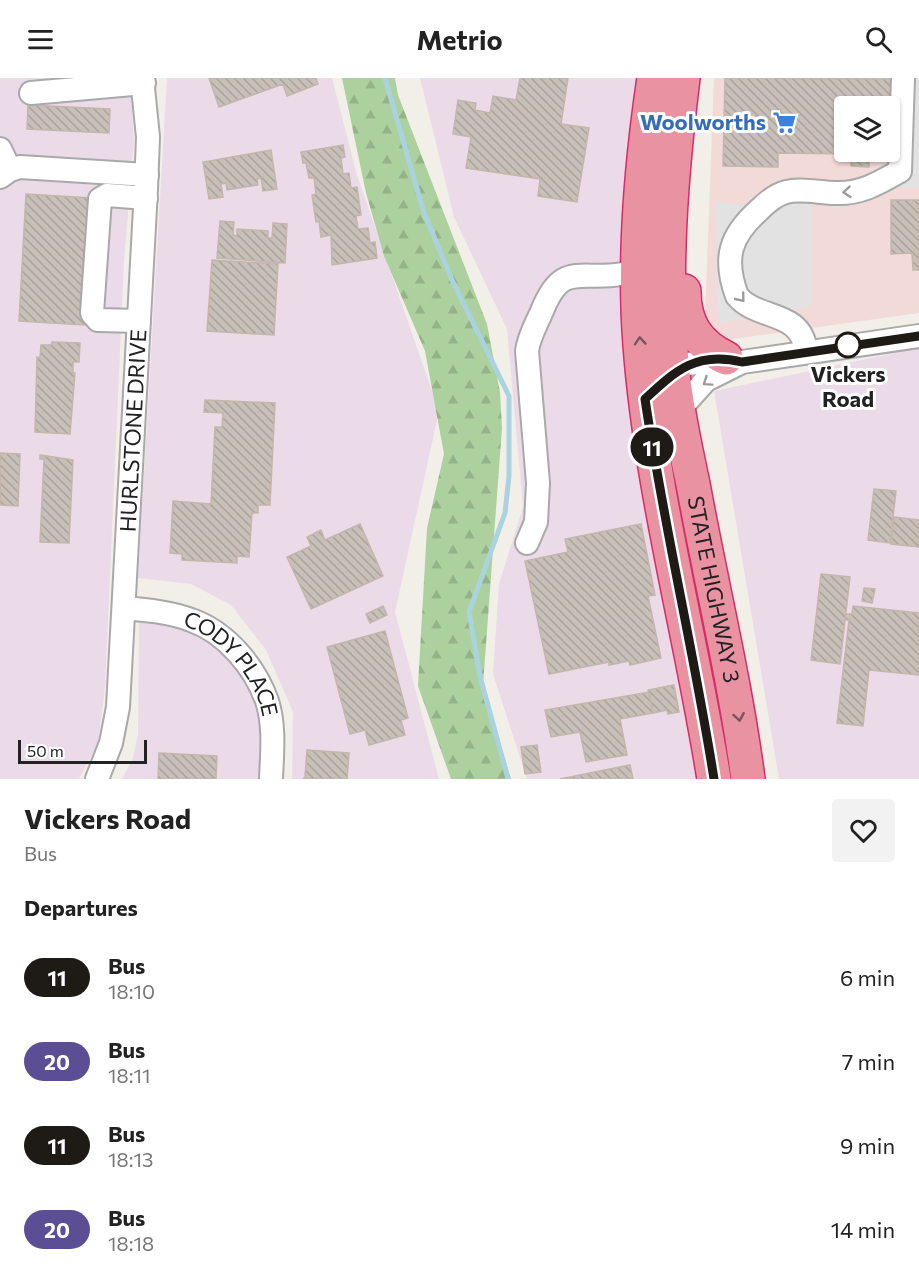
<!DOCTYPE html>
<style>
body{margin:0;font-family:Commissioner,sans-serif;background:#f2f2f2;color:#222;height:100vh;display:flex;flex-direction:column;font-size:22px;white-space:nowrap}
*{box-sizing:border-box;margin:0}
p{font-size:20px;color:#767676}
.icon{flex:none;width:33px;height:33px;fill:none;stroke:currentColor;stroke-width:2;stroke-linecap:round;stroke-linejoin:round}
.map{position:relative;height:701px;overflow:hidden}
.details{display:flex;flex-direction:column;background:#fff;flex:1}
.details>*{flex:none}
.badge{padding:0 12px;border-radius:20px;font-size:21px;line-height:39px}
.fabs{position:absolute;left:834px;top:18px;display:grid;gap:12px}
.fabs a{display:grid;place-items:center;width:66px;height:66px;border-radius:6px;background:#fff;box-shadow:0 2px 4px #0004;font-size:30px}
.scale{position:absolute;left:18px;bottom:15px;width:129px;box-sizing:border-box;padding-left:6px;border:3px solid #222;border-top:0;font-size:16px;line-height:21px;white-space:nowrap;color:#222;-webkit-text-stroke:4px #fff;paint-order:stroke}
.map>.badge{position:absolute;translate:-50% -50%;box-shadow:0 0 0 3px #fff}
h2{padding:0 24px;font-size:22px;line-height:54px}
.round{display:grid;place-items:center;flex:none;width:63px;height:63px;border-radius:6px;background:#f2f2f2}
.overview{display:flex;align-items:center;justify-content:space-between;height:102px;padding:0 24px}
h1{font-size:28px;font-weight:700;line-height:45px}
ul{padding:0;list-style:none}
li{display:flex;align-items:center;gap:18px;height:84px;padding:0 24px}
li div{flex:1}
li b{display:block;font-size:22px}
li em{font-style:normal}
li .badge{min-width:66px;font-weight:700;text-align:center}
header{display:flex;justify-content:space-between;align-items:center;height:78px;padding:0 24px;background:#fff;font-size:27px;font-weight:700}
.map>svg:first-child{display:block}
.commercial{fill:#f2dad9;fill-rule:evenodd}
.industrial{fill:#ebdbe8}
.forest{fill:url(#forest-firs)}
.parking{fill:#e2e2e2}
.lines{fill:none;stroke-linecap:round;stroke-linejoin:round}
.stream{stroke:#aad3df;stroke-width:5}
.building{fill:url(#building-back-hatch);stroke:#c4b6ab;stroke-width:1.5}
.minor-casing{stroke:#a9a9a9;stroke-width:26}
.highway-casing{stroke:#dc2a67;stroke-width:36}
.minor{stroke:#fff;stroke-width:22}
.highway{stroke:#e892a2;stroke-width:33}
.oneway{stroke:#9c9c9c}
.oneway2{stroke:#7b545c}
.line-casing{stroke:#fff;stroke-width:14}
.line{stroke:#1e1a16;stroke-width:9}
.stop-dot{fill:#fff;stroke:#1e1a16;stroke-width:3}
.labels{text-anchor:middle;stroke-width:6;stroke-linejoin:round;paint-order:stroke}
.shop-label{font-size:22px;font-weight:bold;fill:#366cbe;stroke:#fff;text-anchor:end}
.stop-label{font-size:22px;font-weight:bold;fill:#222;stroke:#fff}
.street-label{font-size:22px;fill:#222;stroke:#fff}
</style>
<header><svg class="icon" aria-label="menu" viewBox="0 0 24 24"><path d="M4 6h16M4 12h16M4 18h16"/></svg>Metrio<svg class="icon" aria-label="search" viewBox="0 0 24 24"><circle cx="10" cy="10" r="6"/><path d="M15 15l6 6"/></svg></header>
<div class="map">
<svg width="919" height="701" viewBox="0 0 919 701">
<defs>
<pattern id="forest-firs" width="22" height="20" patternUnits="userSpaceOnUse" patternTransform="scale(1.5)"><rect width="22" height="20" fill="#add19e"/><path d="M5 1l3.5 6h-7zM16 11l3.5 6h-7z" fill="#95b388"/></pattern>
<pattern id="building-back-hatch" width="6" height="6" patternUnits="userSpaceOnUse" patternTransform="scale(1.5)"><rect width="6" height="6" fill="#c7bfb8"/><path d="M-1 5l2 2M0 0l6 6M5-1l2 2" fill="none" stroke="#aba49e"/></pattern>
</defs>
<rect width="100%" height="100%" fill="#f2efe9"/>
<path class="commercial" d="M714,0H919V235L704,265ZM844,28H890V74H844Z"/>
<path class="industrial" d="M0,0H130L134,62L124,184L105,609L98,665L79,701H0Z
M167,0H332L357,97L439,333L395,534L439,701H292L293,634L266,572L231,527L191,506L138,500Z
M420,0H640L635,44L696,701H527L493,596L499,506L523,429L507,251L454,139Z
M919,270V701H779L714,313Z
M139,538L158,539L211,560L247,589L268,658L265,701H122L133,680L138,656Z"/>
<path class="forest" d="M342,0H395L398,17L487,246L500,314L502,350L483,607L511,701H451L418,608L427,450L444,376L425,273L384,178L366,115Z"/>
<path class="parking" d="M898,0H919V109L895,110Z
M812,117L811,228L720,245L717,232L716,125L753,127Z"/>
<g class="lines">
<path class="stream" d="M385,0L424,135L452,202L509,318V398L505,435L469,534L480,598L508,701"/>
</g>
<path class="building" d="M209,0H316L318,6L287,18L283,6L219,29Z
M520,0H568L561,46L589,50L577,124L538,118L540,101L466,90L471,59L453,56L458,22L476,25L475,32L490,35L493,18L516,22Z
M725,0L891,1L890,59V28H844V74H889V76L869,77V89L851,88V76L778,75V89L723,88Z
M28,27L110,31L109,55L27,51Z
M343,67L345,79L341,80L343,96L349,95L351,110L357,109L361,137L356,138L358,151L368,150L370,165L375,164L377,180L332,187L331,157L321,159L319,143L316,144L312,117L316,116L314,100H309L306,85H303L301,74Z
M271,72L277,111L263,113L261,100L257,101L258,107L227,112L226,105L221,106L223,119L209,121L203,84Z
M26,116L91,120L82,218H86L85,247L19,243Z
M891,122H919V192H913L912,175L891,176Z
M220,143L234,144L233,157L237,158V151L268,153V160H272L273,145L287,146L285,185L217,180Z
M212,182L278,186L274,257L207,253Z
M52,264L80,265L79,284H73V295H75L70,356L35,354L37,279L40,280L41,267H51Z
M205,322L275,325L270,427H258V435H252L249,479L237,478V485L182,482V476L170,475L173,423L211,426L215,349H222L223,335L204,334Z
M0,375L20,376L18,428L0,427Z
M40,377L73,382L69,465L40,464L44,381H40Z
M874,411L896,413L890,465L868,462Z
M894,439L919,442V469L891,466Z
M360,446L383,498L311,531L287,479L311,468L307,459L321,452L325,462Z
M641,446L655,517L648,518L661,580L630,587L629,583L609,587V584L549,596L525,483L568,474L565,461Z
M821,496L850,499L840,586L811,582Z
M864,510L875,511L872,525L862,523Z
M383,528L387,537L370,545L366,536Z
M853,528L919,535V597L869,592L863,648L837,645L849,542H845L846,536H852Z
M385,553L408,640L401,642L405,657L369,667L365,652L350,656L327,569Z
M674,607L679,634L668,636L667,632L653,635L648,612Z
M649,614L653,635L620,641L627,677L586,684L580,654L551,659L545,632Z
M537,667L541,694L525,696L521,669Z
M307,672L349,675L347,701H303L305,699Z
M159,675L217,678L216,701H158Z
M630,687L633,701H560Z"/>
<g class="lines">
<defs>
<g id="minor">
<path d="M31,15L144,5"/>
<path d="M0,71L10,92"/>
<path d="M0,99L10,92L20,89L147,97"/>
<path d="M139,243L98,242L92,235L100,121L107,117L146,120"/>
<path d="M806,273C801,231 758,243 737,218C723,180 730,158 759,132C766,125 775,117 786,114C801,110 820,115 836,115C861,116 879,105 900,93L903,0"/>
<path d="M663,304L686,286L732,282"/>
<path d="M678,333L706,302L742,284L919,258"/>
<path d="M527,465L536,444L538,405L527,273C529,258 536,247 542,233C562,183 579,203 622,196C631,194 640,189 648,185"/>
<path id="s1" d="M124,530C147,532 170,534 191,542C226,554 255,589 267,623C275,647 272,677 271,701"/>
<path id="s2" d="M97,701L111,665L118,629L146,111L148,59L142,0"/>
</g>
<g id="highway">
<path d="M654,0C641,88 633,178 640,267C651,413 691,556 714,701"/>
<path id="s3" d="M683,0C671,98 663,196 673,295C677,332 685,369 693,406C711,505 735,602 748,701"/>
<path d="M684,213C684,245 697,266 726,280"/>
</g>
</defs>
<use href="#minor" class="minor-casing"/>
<use href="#highway" class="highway-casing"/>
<use href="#minor" class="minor"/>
<use href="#highway" class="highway"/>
</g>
<defs><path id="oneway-chevron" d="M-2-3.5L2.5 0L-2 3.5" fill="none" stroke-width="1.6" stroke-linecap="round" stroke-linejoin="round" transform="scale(1.5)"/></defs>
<g class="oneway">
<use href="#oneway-chevron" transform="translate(847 114) rotate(175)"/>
<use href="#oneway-chevron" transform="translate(741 220) rotate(51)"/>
<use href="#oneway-chevron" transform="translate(707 304) rotate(146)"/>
</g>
<g class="oneway2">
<use href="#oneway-chevron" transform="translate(640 263) rotate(-94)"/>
<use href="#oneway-chevron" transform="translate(739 639) rotate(80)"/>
</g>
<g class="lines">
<defs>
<path id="line" d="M714,701C694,574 664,449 645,321C676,292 697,273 742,284L919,258"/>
</defs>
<use href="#line" class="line-casing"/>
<use href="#line" class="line"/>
</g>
<defs>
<symbol id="supermarket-bare" viewBox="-9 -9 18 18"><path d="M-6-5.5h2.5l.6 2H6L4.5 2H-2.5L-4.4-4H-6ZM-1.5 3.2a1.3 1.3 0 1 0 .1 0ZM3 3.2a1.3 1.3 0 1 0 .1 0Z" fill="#3f7fe0" stroke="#fff" stroke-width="2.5" paint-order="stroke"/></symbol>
</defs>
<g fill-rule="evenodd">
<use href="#supermarket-bare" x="768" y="28" width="33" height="33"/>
</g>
<circle class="stop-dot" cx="848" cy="267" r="12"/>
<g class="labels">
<g class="shop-label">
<text x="766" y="52">Woolworths</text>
</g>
<g class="stop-label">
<text x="848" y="304">Vickers<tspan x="848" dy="25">Road</tspan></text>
</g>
<g class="street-label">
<text dy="8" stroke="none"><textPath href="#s2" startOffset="352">HURLSTONE DRIVE</textPath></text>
<text dy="8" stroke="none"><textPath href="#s3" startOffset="516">STATE HIGHWAY 3</textPath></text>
<text dy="8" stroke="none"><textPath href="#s1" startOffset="130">CODY PLACE</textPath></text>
</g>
</g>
</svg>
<div class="fabs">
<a><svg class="icon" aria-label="layers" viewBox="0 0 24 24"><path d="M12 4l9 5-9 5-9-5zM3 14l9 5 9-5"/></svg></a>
</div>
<div class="scale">50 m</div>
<b class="badge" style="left:652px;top:369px;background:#1e1a16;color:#fff">11</b>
</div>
<section class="details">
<div class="overview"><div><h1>Vickers Road</h1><p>Bus</p></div><a class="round"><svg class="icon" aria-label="heart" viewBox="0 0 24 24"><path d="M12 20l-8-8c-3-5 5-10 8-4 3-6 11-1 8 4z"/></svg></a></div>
<h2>Departures</h2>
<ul>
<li><span class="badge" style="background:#1e1a16;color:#fff">11</span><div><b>Bus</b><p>18:10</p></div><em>6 min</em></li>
<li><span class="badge" style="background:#5c4e94;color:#fff">20</span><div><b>Bus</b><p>18:11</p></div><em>7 min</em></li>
<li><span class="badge" style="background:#1e1a16;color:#fff">11</span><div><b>Bus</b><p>18:13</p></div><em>9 min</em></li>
<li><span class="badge" style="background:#5c4e94;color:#fff">20</span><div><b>Bus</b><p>18:18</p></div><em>14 min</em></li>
</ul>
</section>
